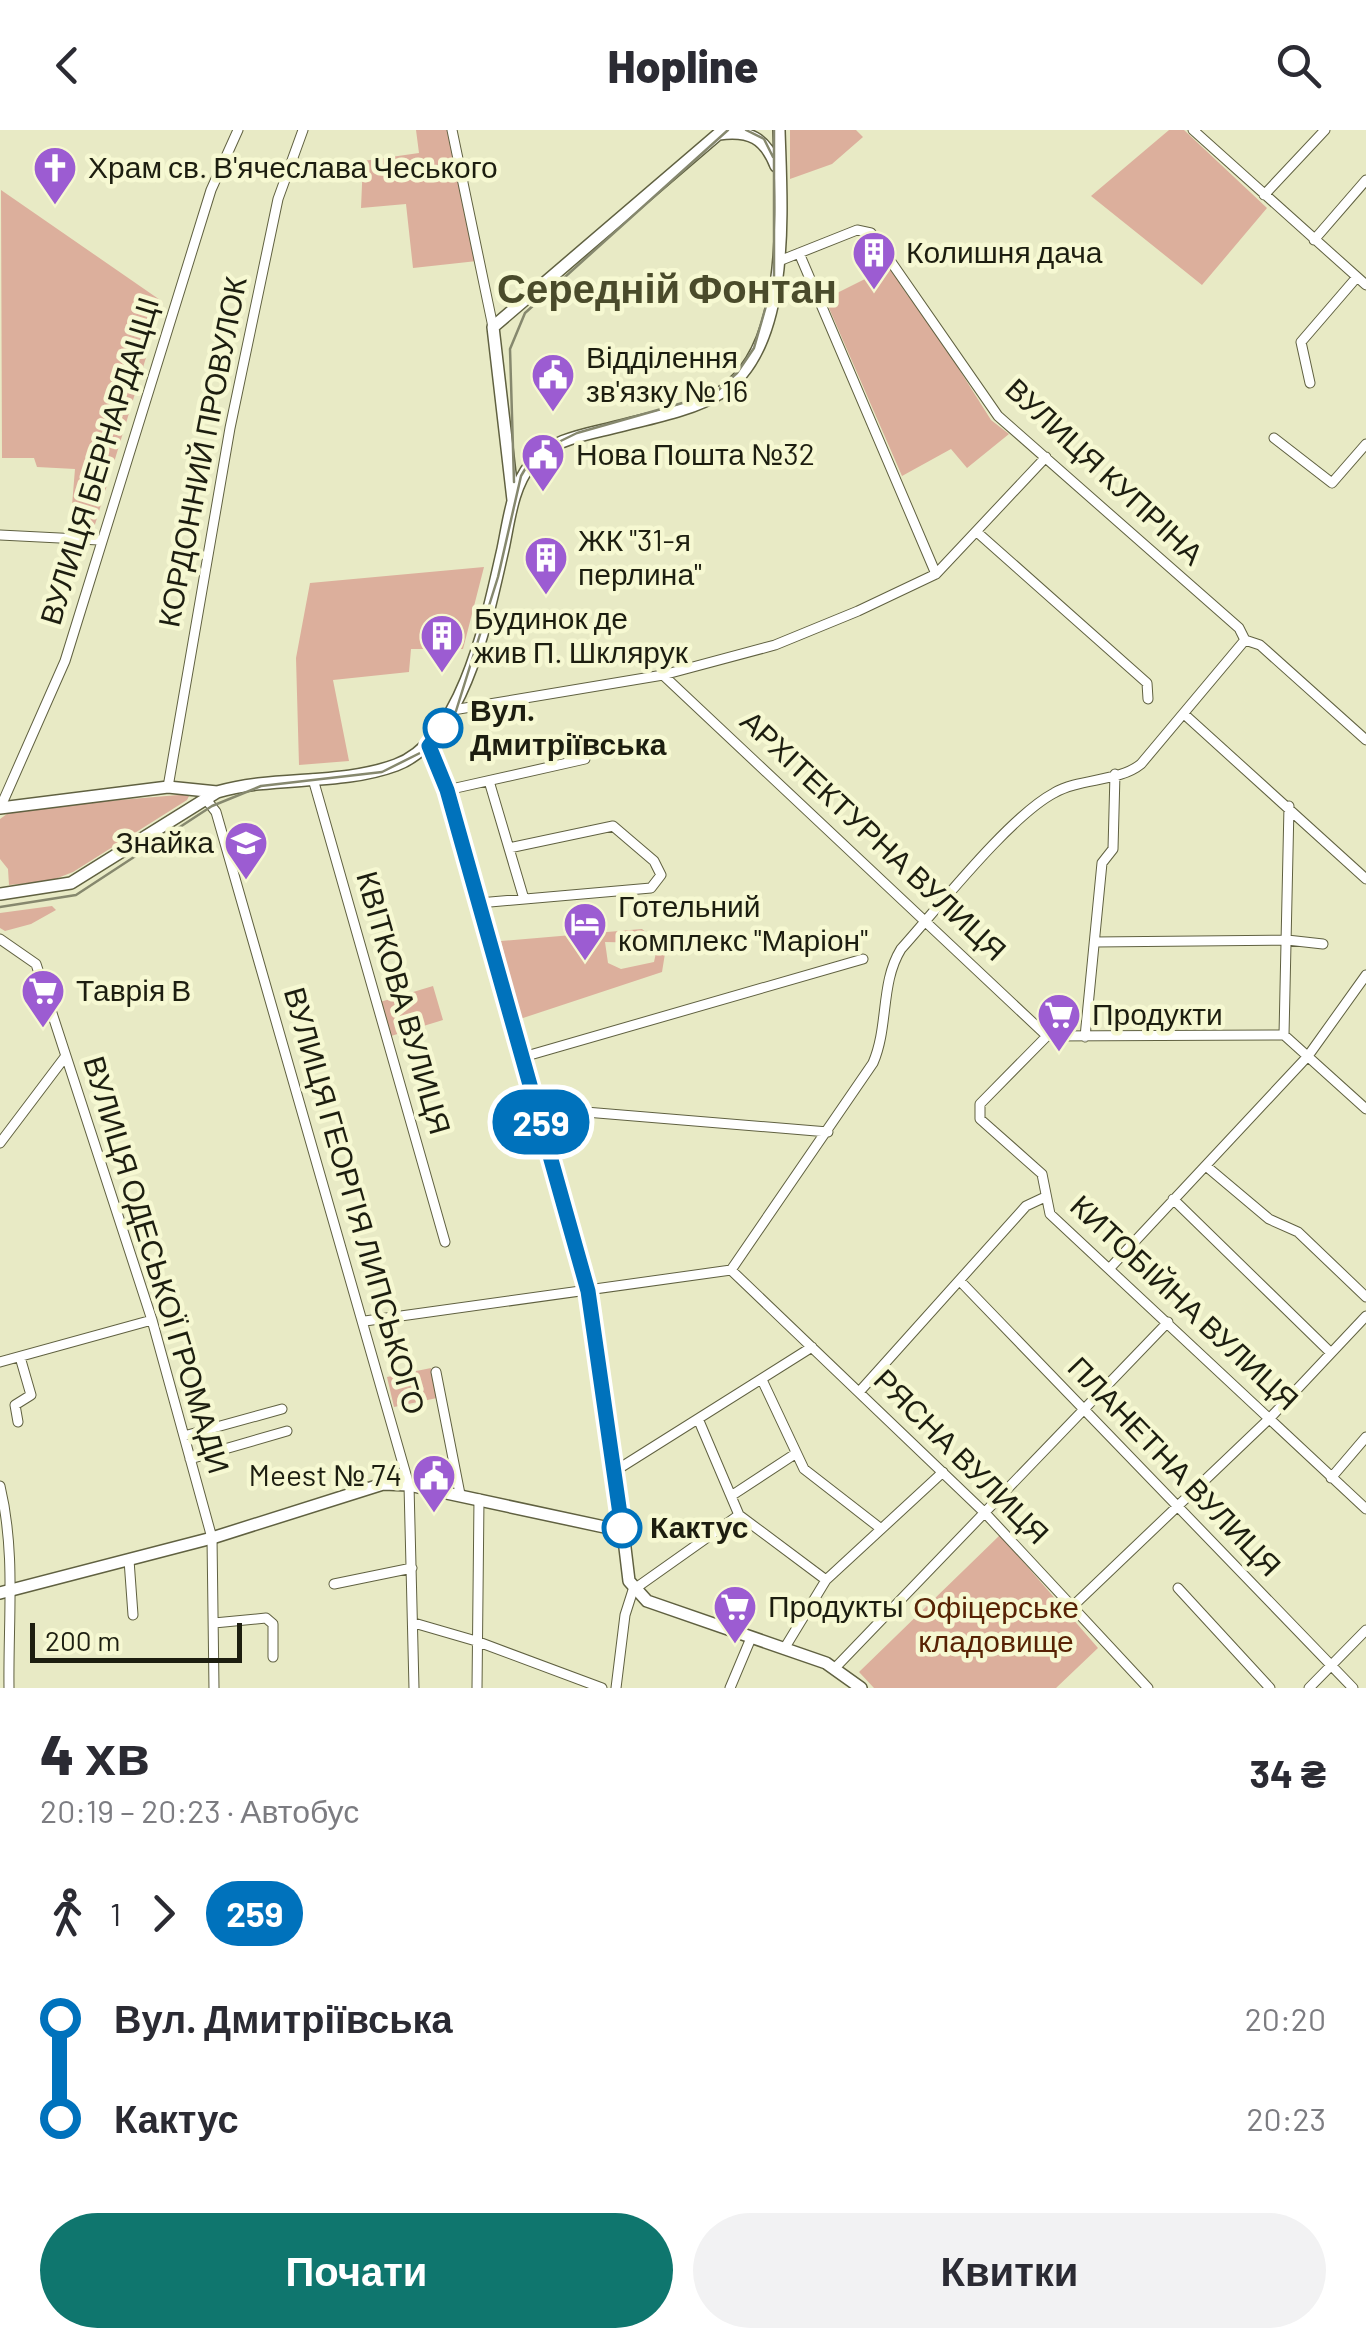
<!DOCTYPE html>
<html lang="uk">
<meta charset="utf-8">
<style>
body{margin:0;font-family:Barlow,sans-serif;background:#f2f2f3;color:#2b2b33;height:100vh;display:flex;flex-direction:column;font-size:38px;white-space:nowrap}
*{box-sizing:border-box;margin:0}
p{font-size:32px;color:#7c7c81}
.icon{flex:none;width:55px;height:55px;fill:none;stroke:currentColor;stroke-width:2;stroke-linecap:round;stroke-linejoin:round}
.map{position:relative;height:1558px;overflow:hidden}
.panel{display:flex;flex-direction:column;background:#fff;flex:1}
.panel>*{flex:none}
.badge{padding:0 20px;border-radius:32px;font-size:35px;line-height:65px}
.scale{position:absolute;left:30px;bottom:25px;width:212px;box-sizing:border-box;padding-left:10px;border:5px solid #1d1e10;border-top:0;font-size:28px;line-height:35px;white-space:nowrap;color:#1d1e10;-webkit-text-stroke:8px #f6f8d2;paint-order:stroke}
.map>.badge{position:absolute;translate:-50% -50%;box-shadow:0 0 0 5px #fff}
.legs{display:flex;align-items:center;gap:15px;height:110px;padding:0 40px;font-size:32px}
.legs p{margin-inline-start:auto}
.summary{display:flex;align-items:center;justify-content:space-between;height:170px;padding:0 40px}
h1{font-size:55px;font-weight:800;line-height:75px}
.cta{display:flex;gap:20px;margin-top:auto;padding:20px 40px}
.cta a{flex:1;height:115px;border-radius:60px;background:#0f766e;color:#fff;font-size:40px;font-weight:800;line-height:115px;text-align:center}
.cta a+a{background:#f2f2f3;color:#2b2b33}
ul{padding:0 40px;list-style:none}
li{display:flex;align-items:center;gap:35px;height:100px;font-size:38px}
li i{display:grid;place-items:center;width:15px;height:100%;margin:0 12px;background:currentColor}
li i::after{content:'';width:25px;height:25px;margin:-12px;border:8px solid;border-radius:50%;background:#fff}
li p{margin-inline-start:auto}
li:first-child i{background:linear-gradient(#0000 50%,currentColor 0)}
li:last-child i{background:linear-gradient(currentColor 50%,#0000 0)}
header{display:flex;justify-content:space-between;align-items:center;height:130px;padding:0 40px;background:#fff;font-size:45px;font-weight:800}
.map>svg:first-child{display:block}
.green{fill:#dcaf9c}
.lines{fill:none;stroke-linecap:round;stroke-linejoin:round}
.minor-casing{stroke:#606141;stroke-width:11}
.major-casing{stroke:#606141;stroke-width:14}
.minor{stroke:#fff;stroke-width:9}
.major{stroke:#fff;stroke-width:11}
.tram{stroke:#86886e;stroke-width:2.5}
.line-1-casing{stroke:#fff;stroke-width:22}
.line-1{stroke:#0072bc;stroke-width:15}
.stop-1-dot{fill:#fff;stroke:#0072bc;stroke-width:5}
.labels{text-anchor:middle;stroke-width:9;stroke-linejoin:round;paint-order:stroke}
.poi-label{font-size:30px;fill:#1d1e10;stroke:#f6f8d2;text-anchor:start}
.street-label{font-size:30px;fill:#1d1e10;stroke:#f6f8d2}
.stop-label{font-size:30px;font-weight:bold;fill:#1d1e10;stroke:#f6f8d2;text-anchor:start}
.park-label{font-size:30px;fill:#582204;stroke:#f6f8d2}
.district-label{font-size:40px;font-weight:bold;fill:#4a4b2b;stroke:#f6f8d2}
</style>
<header><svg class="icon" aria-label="back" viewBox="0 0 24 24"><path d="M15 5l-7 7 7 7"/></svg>Hopline<svg class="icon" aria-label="search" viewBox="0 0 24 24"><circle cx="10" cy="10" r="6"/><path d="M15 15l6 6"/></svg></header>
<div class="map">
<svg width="1366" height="1558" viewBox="0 0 1366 1558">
<rect width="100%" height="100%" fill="#e8eac5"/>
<path class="green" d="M416,0H448L477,131L413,138L406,74L361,78L363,31L419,23Z
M790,0H856L863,7L832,34L790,49Z
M1169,0H1184L1267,78L1202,155L1091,66Z
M1,60L163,172L93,401L70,400L75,339L37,337L34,328H2Z
M889,137L908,166H913L991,290L1009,304L967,338L951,319L902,346L825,169Z
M484,437L463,519H411L409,542L333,550L349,631L299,635L296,528L310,453Z
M190,664L187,670L73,742L50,751L9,755L8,739L0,729V689L14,679Z
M52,776L56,780L31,794L5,801L0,798V783Z
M642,799L652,808L647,813L605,812L608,833L621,839L654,832L659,809L667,811L662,842L520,889L501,811Z
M433,856L443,890L391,906L380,872Z
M431,1238L437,1268L394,1277L387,1247Z
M1000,1405L1098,1518L1056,1558H874L859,1542Z"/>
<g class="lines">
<defs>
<path id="minor" d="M452,0L493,197
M1193,0L1366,155
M1264,65L1325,0
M1314,110L1366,50
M799,123L936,444
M779,131L857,100L871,103L998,286L1239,498L1245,510L1260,515L1366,610
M1310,253L1301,212L1357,147
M1274,308L1332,353L1366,314
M978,403L1147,553L1148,569
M0,405L99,410
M663,545L1047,906
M453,580L663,545L775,515L858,481L936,444L1046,327
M1184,584L1366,749
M429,616L447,660L589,1161L623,1401
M313,649L445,1112
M489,651L524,769
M168,657L230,298L278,69L303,0
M447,660L585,629
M205,668L216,682L409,1355L414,1558
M1,676L65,531L211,60L238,0
M479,773L651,758L661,745L654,731L613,696L509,718
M0,809L36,834L152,1190L212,1408L214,1558
M1095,812L1287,810L1323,814
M1284,905L1289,676
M1047,906L980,974V989L1042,1044L1050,1084L1366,1379
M1047,906L1284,905L1366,979
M1085,907L1102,733L1113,719L1115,644
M523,927L863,829
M537,978L828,1002
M0,1013L65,927
M1206,1036L1269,1089L1298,1102L1366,1167
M1173,1069L1331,1223
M1109,1139L1308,926L1366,845
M731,1140L986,1384L1148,1558
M960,1151L1353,1558
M365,1191L731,1140L873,933C889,896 880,853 901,819C938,778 1009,687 1054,663C1080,648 1119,652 1141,634L1245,510
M0,1232L152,1190
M436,1242L460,1364
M763,1252L804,1339L880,1398
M860,1261L1026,1076L1043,1068
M699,1291L739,1385L826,1450
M18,1292L15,1275L31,1265L20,1227
M184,1306L282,1279
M190,1329L287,1301
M615,1341L812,1217
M1331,1348L1366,1307
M0,1356C16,1423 8,1489 9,1558
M731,1366L795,1324
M129,1430L133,1485
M334,1454L412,1438
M1178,1458L1270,1558
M1074,1475L1270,1288L1366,1186
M214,1493L266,1488L273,1494V1527
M414,1493L476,1511L602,1558
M784,1519L826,1450L943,1342
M835,1538L1168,1192
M477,1558L479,1369
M616,1558L625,1485L633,1460L739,1385
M730,1558L751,1508
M1309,1558L1366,1500"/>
<path id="major" d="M719,4C750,0 765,8 776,36
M513,370L493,197L723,0
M0,678L168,657L217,662
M0,764L71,753L217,662C275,645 339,656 396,635C464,610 488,484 503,419C509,391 512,357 531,334C551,308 590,304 620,296C651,288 693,280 720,263C793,218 781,73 779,0
M0,1463L212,1408L383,1354L409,1355L623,1401L629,1451L647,1471L826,1533L861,1558"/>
</defs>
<use href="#minor" class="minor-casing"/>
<use href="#major" class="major-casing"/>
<use href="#minor" class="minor"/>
<use href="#major" class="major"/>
<path class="tram" d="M746,0L764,9L773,27
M514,352L510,219L525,183L728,0
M0,777L76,765L212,676L261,656L382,642L430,618L456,581L498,447L521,346L534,324L577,303L714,264L737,243L754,218L774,148V0"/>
</g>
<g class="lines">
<defs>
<path id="line-1" d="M443,598L429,616L447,660L588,1161L622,1398"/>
</defs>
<use href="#line-1" class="line-1-casing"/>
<use href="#line-1" class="line-1"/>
</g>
<defs>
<symbol id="church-pin" viewBox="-11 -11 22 30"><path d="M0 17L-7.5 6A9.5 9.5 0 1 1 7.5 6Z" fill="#9c5cd2" stroke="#f6f8d2"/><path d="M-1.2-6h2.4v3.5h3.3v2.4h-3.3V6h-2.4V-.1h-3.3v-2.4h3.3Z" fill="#fff"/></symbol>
<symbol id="building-pin" viewBox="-11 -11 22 30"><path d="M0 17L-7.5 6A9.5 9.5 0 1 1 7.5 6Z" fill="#9c5cd2" stroke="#f6f8d2"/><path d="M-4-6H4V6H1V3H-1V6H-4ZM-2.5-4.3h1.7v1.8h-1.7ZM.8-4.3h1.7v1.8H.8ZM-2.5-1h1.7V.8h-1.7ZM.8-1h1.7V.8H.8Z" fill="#fff"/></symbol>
<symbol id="civic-pin" viewBox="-11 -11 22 30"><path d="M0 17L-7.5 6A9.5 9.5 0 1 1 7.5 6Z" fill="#9c5cd2" stroke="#f6f8d2"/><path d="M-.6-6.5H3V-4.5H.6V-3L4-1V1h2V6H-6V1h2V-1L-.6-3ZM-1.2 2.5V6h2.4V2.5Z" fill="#fff"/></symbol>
<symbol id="school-pin" viewBox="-11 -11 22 30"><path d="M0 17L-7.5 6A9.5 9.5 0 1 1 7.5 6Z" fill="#9c5cd2" stroke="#f6f8d2"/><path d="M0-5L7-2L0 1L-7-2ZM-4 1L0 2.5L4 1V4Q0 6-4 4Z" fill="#fff"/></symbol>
<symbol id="hotel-pin" viewBox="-11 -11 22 30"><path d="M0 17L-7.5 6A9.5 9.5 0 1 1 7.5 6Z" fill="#9c5cd2" stroke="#f6f8d2"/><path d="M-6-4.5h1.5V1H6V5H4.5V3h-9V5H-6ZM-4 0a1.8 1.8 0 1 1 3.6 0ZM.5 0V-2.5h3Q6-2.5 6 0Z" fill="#fff"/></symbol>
<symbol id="supermarket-pin" viewBox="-11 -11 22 30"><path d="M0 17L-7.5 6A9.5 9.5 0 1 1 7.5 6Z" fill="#9c5cd2" stroke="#f6f8d2"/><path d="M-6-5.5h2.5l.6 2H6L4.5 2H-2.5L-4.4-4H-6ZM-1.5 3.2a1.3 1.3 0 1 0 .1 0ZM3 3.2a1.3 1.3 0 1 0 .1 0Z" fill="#fff"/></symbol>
</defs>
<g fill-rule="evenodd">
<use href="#church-pin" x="30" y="13" width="50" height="68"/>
<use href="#building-pin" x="849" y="98" width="50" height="68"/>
<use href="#civic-pin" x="528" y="220" width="50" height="68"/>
<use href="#civic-pin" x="518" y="300" width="50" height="68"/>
<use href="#building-pin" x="521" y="403" width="50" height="68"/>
<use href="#building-pin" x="417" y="481" width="50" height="68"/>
<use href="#school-pin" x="221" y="688" width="50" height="68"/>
<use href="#hotel-pin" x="560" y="769" width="50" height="68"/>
<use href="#supermarket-pin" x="18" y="836" width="50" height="68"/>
<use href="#supermarket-pin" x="1034" y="860" width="50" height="68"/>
<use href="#civic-pin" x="409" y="1321" width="50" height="68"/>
<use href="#supermarket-pin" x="710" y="1452" width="50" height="68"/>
</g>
<g class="stop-1-dot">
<circle cx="443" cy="598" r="18"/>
<circle cx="622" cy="1398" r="18"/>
</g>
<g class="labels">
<g class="poi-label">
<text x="88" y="48">Храм св. В'ячеслава Чеського</text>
<text x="906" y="133">Колишня дача</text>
<text x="586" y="238">Відділення<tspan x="586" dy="34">зв'язку № 16</tspan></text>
<text x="576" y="335">Нова Пошта №32</text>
<text x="578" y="421">ЖК "31-я<tspan x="578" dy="34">перлина"</tspan></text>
<text x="474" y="499">Будинок де<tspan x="474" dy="34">жив П. Шклярук</tspan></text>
<text x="214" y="723" text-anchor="end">Знайка</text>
<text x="618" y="787">Готельний<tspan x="618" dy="34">комплекс "Маріон"</tspan></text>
<text x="76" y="871">Таврія В</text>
<text x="1092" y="895">Продукти</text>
<text x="402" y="1356" text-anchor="end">Meest № 74</text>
<text x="768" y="1487">Продукты</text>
</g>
<g class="street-label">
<text transform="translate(203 322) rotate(-79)" y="10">КОРДОННИЙ ПРОВУЛОК</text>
<text transform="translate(100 331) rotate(-73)" y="10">ВУЛИЦЯ БЕРНАРДАЦЦІ</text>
<text transform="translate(1104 342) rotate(43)" y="10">ВУЛИЦЯ КУПРІНА</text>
<text transform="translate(873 706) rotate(43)" y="10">АРХІТЕКТУРНА ВУЛИЦЯ</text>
<text transform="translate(403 873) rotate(74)" y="10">КВІТКОВА ВУЛИЦЯ</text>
<text transform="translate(354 1071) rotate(74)" y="10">ВУЛИЦЯ ГЕОРГІЯ ЛИПСЬКОГО</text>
<text transform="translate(156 1135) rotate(73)" y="10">ВУЛИЦЯ ОДЕСЬКОЇ ГРОМАДИ</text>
<text transform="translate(1184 1173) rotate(43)" y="10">КИТОБІЙНА ВУЛИЦЯ</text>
<text transform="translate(961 1327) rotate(45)" y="10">РЯСНА ВУЛИЦЯ</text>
<text transform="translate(1174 1337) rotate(46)" y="10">ПЛАНЕТНА ВУЛИЦЯ</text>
</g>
<g class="stop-label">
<text x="470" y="591">Вул.<tspan x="470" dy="34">Дмитріївська</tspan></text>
<text x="650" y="1408">Кактус</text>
</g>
<g class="park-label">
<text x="996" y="1488">Офіцерське<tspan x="996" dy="34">кладовище</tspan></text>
</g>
<g class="district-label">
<text x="667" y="173">Середній Фонтан</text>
</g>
</g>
</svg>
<div class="scale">200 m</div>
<b class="badge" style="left:541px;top:992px;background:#0072bc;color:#fff">259</b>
</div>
<section class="panel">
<div class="summary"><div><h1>4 хв</h1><p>20:19 – 20:23 · Автобус</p></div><b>34 ₴</b></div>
<div class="legs"><svg class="icon" aria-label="walk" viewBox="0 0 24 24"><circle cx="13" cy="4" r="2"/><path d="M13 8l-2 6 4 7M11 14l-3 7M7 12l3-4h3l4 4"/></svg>1<svg class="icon" aria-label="forward" viewBox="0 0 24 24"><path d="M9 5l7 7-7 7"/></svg><b class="badge" style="background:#0072bc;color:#fff">259</b></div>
<ul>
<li><i style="color:#0072bc"></i><b>Вул. Дмитріївська</b><p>20:20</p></li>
<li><i style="color:#0072bc"></i><b>Кактус</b><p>20:23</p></li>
</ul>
<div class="cta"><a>Почати</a><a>Квитки</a></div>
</section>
